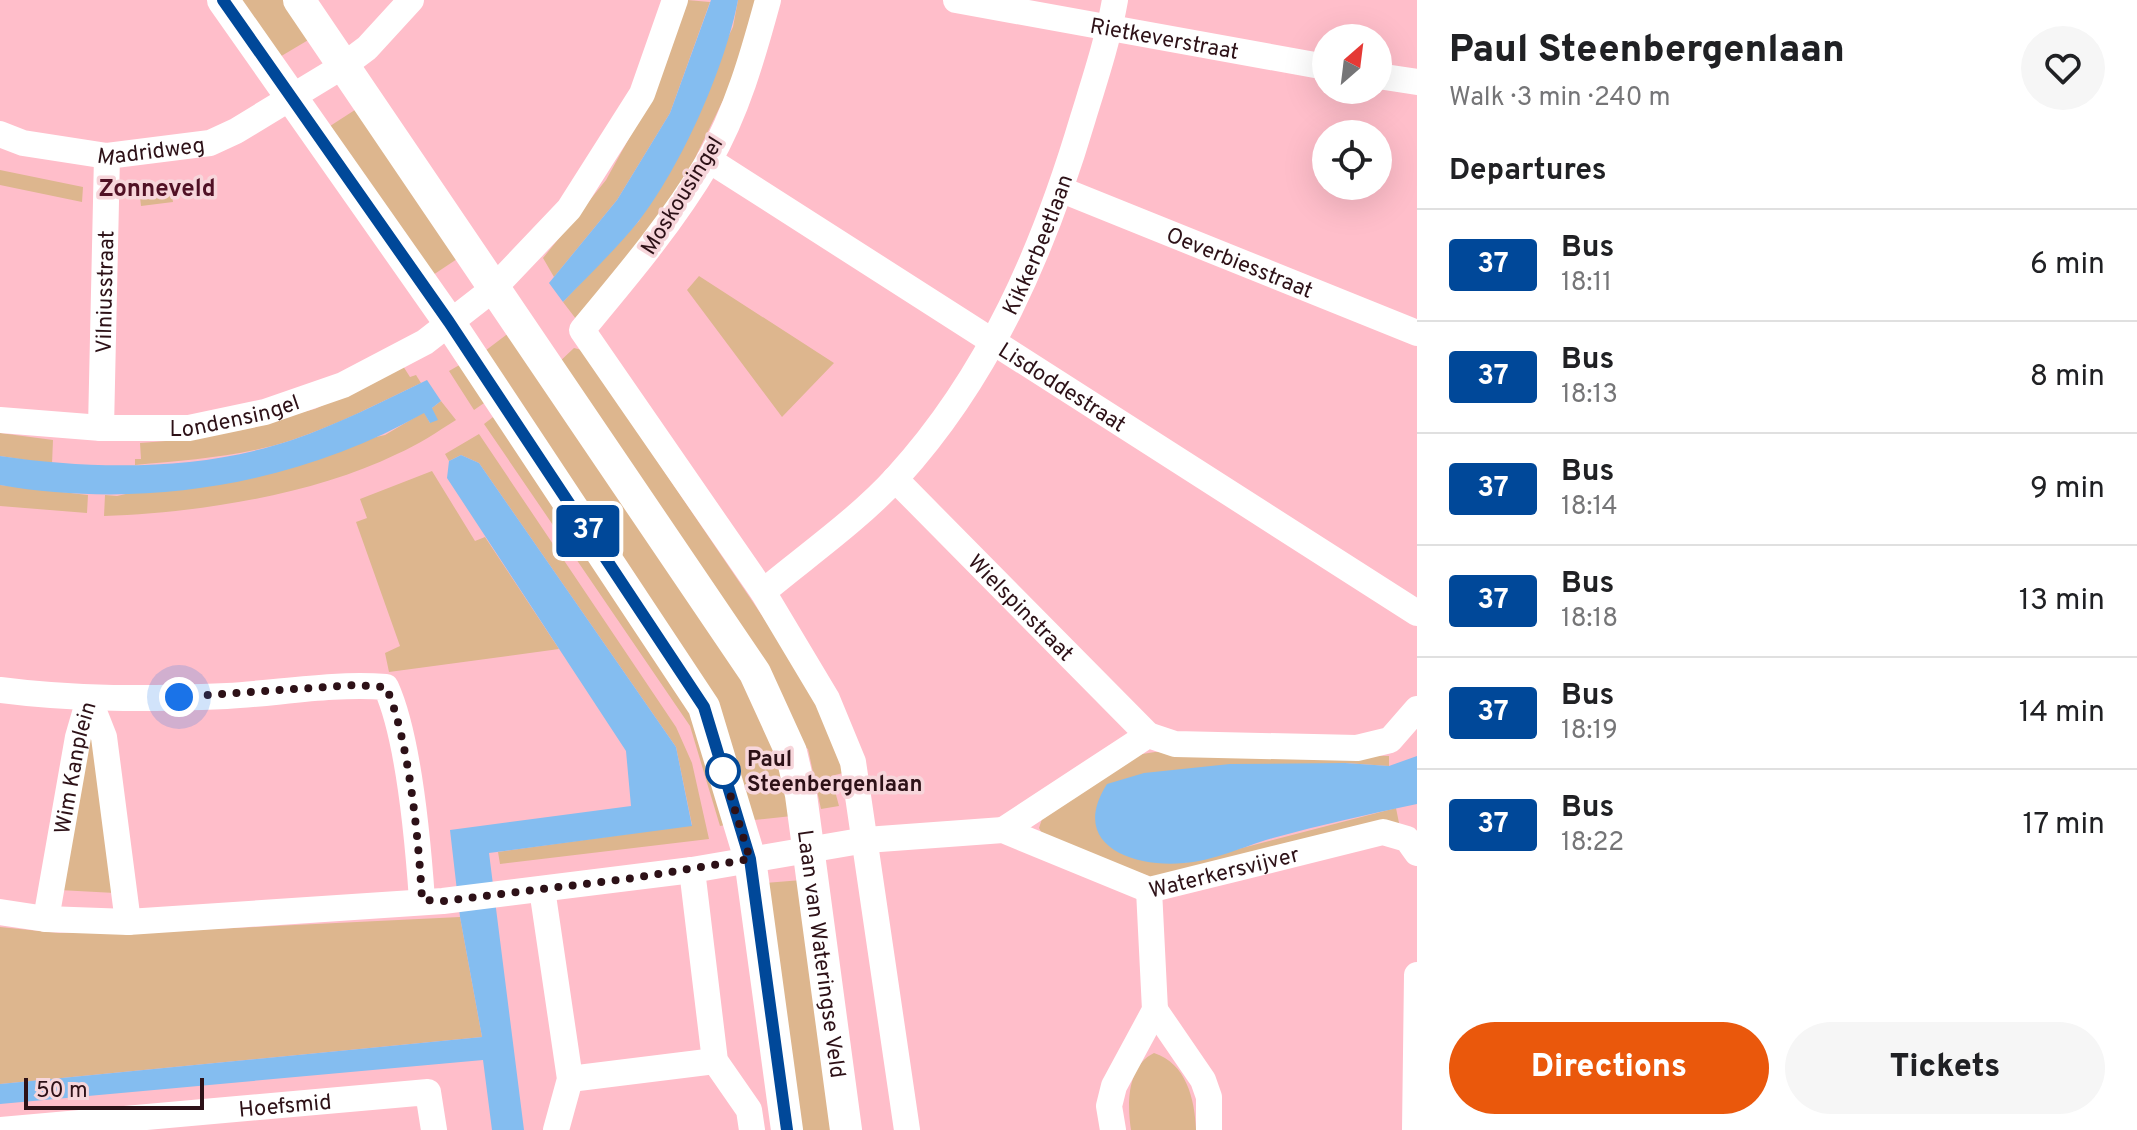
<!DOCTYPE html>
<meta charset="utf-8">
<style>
body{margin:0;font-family:Overpass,sans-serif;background:#f6f6f6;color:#202124;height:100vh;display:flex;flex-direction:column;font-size:30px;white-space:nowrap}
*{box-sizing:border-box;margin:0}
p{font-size:26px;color:#757577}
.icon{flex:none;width:44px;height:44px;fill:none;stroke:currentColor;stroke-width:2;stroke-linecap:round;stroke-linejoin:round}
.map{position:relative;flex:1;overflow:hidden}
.sheet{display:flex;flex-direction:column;background:#fff;width:720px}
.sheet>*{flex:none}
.badge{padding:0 16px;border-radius:6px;font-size:28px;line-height:52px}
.needle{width:52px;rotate:28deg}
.tools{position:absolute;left:1312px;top:24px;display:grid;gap:16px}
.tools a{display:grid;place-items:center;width:80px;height:80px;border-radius:50%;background:#fff;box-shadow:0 8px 32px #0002;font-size:40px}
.scale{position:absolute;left:24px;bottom:20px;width:180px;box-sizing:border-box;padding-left:8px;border:4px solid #2d1117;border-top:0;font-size:22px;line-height:28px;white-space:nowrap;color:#2d1117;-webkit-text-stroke:6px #f7d6db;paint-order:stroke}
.you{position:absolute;width:40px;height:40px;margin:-20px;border:6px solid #fff;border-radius:50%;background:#1a73e8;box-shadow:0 0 0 12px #1a73e833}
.map>.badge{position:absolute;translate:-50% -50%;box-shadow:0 0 0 4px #fff}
h2{padding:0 32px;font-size:30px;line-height:72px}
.round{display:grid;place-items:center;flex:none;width:84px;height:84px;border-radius:42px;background:#f6f6f6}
.summary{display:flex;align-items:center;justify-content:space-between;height:136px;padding:0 32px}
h1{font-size:38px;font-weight:800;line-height:60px}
.cta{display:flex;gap:16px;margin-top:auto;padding:16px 32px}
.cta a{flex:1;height:92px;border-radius:48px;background:#ea580c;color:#fff;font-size:32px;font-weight:800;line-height:92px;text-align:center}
.cta a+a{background:#f6f6f6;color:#202124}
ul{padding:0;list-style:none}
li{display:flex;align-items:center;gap:24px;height:112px;padding:0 32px;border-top:2px solid #e0e0e0}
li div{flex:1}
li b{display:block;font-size:30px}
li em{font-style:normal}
li .badge{min-width:88px;font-weight:700;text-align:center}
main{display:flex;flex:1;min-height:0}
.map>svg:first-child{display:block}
.green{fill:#ddb68e}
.water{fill:#84bdf0}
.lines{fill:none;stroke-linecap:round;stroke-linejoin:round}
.minor{stroke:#fff;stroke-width:26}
.tertiary{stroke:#fff;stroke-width:32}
.line-casing{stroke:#fff;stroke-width:18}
.line{stroke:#004899;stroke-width:12}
.walk{stroke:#2d1117;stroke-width:8;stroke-dasharray:0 14.4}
.stop-dot{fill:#fff;stroke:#004899;stroke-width:4}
.labels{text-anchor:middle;stroke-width:7;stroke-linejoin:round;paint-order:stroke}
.street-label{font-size:22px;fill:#2d1117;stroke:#f7d6db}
.stop-label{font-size:22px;font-weight:bold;fill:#2d1117;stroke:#f7d6db;text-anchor:start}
.neighbourhood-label{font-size:24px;font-weight:bold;fill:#501125;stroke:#f7d6db}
</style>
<main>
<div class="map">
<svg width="1417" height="1130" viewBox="0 0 1417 1130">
<rect width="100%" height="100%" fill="#ffbeca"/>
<path class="green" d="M238,0H290L315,36L278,58Z
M687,0L710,2L670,113L617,200L554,277L543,258L606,180L649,102Z
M738,0H757L730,86L678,193L576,319L563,302L639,221L733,27Z
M361,106L463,255L430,277L327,128Z
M0,170L83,187L82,202L0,185Z
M170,183L173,202L141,206L139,188Z
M699,276L834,363L782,417L687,290Z
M514,329L763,709L792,816L754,820L481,354Z
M574,348L582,350L801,673L827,723L843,773L831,776L839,806L821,809L808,749L793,739L556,365Z
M463,363L487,401L474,410L449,371Z
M403,366L410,377L416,375L421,383C379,403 337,425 292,440C241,457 188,460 135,465V459H141L140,443L192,439L315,409Z
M441,401L456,420C437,432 418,445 397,454C313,495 197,513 104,516L105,495L117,496L385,435L424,412L430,423L432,408Z
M497,414L687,694L730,824L720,826L690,726L484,424Z
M0,433L53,440L52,464L0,456Z
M479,434L676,727L692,763L709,839L500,864L498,852L692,825L676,747L479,463L461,455L449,461L445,454Z
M432,471L475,541L485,537L559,649L389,672L385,653L400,646L356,522L367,518L360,499Z
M0,485L88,495L87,513L0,506Z
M85,734L95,735L115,893L59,890Z
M1155,752L1389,756V766L1345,763L1184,863L1396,808L1400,828L1159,880L1044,837L1039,828L1042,819L1136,755Z
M802,880L836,1130H800L765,883Z
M460,917L482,1037L0,1084V927L59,933L192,930Z
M1154,1053C1186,1063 1195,1099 1196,1130H1131C1127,1104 1127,1066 1154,1053Z"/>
<path class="water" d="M711,0H738C725,68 681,167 638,222C615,250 588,276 563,302L549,283L617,200L670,113Z
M427,380L441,401L432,408L438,420L430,423L424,413C297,485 143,510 0,485V456C95,470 200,471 292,440C339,424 383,401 427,380Z
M461,455L479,463L676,747L692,826L489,853L524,1130H492L483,1060L0,1104V1084L482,1037L460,917L450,830L631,806L626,751L447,478L449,461Z
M1417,756V804C1368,814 1321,825 1273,838C1245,846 1213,861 1184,863C1133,868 1068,845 1107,784L1144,773L1230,764L1345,763L1389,766Z"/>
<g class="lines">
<g class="minor">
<path d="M768,0C753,55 737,112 708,162C672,223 627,276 582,330L763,592L827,699L853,762L907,1130"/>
<path id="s1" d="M956,0L1326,67"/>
<path d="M1378,76L1417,82"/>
<path id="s2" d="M0,134L23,143L107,156L210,143L236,131L343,66L367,48L411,0"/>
<path id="s3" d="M709,160L1417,613"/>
<path id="s4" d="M1062,190L1417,333"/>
<path id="s5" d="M0,420L101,428H189L265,412L343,385L425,342L493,289L569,209L642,94L675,0"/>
<path id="s6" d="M101,428L107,156"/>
<path id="s7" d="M895,479L1148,735"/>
<path id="s8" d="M763,592C806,556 859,519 897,477C990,375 1044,249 1083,118C1095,79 1108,40 1115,0"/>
<path d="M0,690C75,700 151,699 227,696C280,693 332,683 386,687C409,738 418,842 422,900"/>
<path d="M89,699L104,737L128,922"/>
<path d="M1003,830L1148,735L1175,744L1357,748L1390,740L1417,709"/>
<path d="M692,870L715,1061L749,1110L752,1130"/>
<path d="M542,889L570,1079L556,1130"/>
<path id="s9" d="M0,912L46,919L128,922L443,901L692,870L866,840L1003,830L1149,890L1383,832L1407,839L1417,853"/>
<path id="s10" d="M46,919L78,737L89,699"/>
<path d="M1155,1010L1203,1080L1209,1097V1130"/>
<path d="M570,1079L715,1061"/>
<path id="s11" d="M0,1130L428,1092L434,1130"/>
<path d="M1113,1130L1109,1106L1114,1086L1155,1010L1149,890"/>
<path d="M1415,1130L1417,975"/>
</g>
<g class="tertiary">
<path d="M223,0L449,322L704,707L750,859L787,1130"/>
<path id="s12" d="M299,0L755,673L791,752L801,795L846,1130"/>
</g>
</g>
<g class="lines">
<defs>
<path id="line" d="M223,0L449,322L704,707L750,859L787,1130"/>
</defs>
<use href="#line" class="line-casing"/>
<use href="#line" class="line"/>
<path class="walk" d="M179,697L354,685L386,687C409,738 419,843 422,900L443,901L634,878L750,859L723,771"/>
</g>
<circle class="stop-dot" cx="723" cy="771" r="16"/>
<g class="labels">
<g class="street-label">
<text dy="8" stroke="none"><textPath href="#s1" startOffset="212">Rietkeverstraat</textPath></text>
<text dy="8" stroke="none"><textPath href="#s2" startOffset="154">Madridweg</textPath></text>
<text transform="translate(681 195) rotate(-58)" y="8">Moskousingel</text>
<text dy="8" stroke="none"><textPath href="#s8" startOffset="450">Kikkerbeetlaan</textPath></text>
<text dy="8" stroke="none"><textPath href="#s4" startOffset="192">Oeverbiesstraat</textPath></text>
<text dy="8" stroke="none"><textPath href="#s6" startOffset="136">Vilniusstraat</textPath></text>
<text dy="8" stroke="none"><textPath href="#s3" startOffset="420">Lisdoddestraat</textPath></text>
<text dy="8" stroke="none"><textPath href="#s5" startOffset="236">Londensingel</textPath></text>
<text dy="8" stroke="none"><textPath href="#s7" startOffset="180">Wielspinstraat</textPath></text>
<text dy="8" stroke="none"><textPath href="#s10" startOffset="154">Wim Kanplein</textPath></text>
<text dy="8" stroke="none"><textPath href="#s9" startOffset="1244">Waterkersvijver</textPath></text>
<text dy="8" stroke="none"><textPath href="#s12" startOffset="1104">Laan van Wateringse Veld</textPath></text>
<text dy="8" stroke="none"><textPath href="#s11" startOffset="286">Hoefsmid</textPath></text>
</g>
<g class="stop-label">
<text x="747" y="766">Paul<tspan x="747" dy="25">Steenbergenlaan</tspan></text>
</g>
<g class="neighbourhood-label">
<text x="157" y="196">Zonneveld</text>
</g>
</g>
</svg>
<div class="tools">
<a><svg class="needle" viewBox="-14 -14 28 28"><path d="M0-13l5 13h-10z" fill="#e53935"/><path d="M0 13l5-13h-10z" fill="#757577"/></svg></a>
<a><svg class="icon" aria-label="locate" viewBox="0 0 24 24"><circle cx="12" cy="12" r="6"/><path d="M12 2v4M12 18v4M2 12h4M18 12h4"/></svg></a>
</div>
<div class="scale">50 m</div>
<div class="you" style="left:179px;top:697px"></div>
<b class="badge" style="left:588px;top:531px;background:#004899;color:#fff">37</b>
</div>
<section class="sheet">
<div class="summary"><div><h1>Paul Steenbergenlaan</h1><p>Walk · 3 min · 240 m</p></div><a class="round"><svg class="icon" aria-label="heart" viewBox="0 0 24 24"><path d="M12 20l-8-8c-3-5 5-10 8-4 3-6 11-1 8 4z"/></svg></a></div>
<h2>Departures</h2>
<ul>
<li><span class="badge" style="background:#004899;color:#fff">37</span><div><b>Bus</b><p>18:11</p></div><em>6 min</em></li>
<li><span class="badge" style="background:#004899;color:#fff">37</span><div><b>Bus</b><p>18:13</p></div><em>8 min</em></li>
<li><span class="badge" style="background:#004899;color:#fff">37</span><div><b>Bus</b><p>18:14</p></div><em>9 min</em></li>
<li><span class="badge" style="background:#004899;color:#fff">37</span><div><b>Bus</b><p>18:18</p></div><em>13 min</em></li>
<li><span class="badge" style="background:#004899;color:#fff">37</span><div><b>Bus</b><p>18:19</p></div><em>14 min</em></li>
<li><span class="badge" style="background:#004899;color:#fff">37</span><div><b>Bus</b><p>18:22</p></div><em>17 min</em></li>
</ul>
<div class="cta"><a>Directions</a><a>Tickets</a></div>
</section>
</main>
